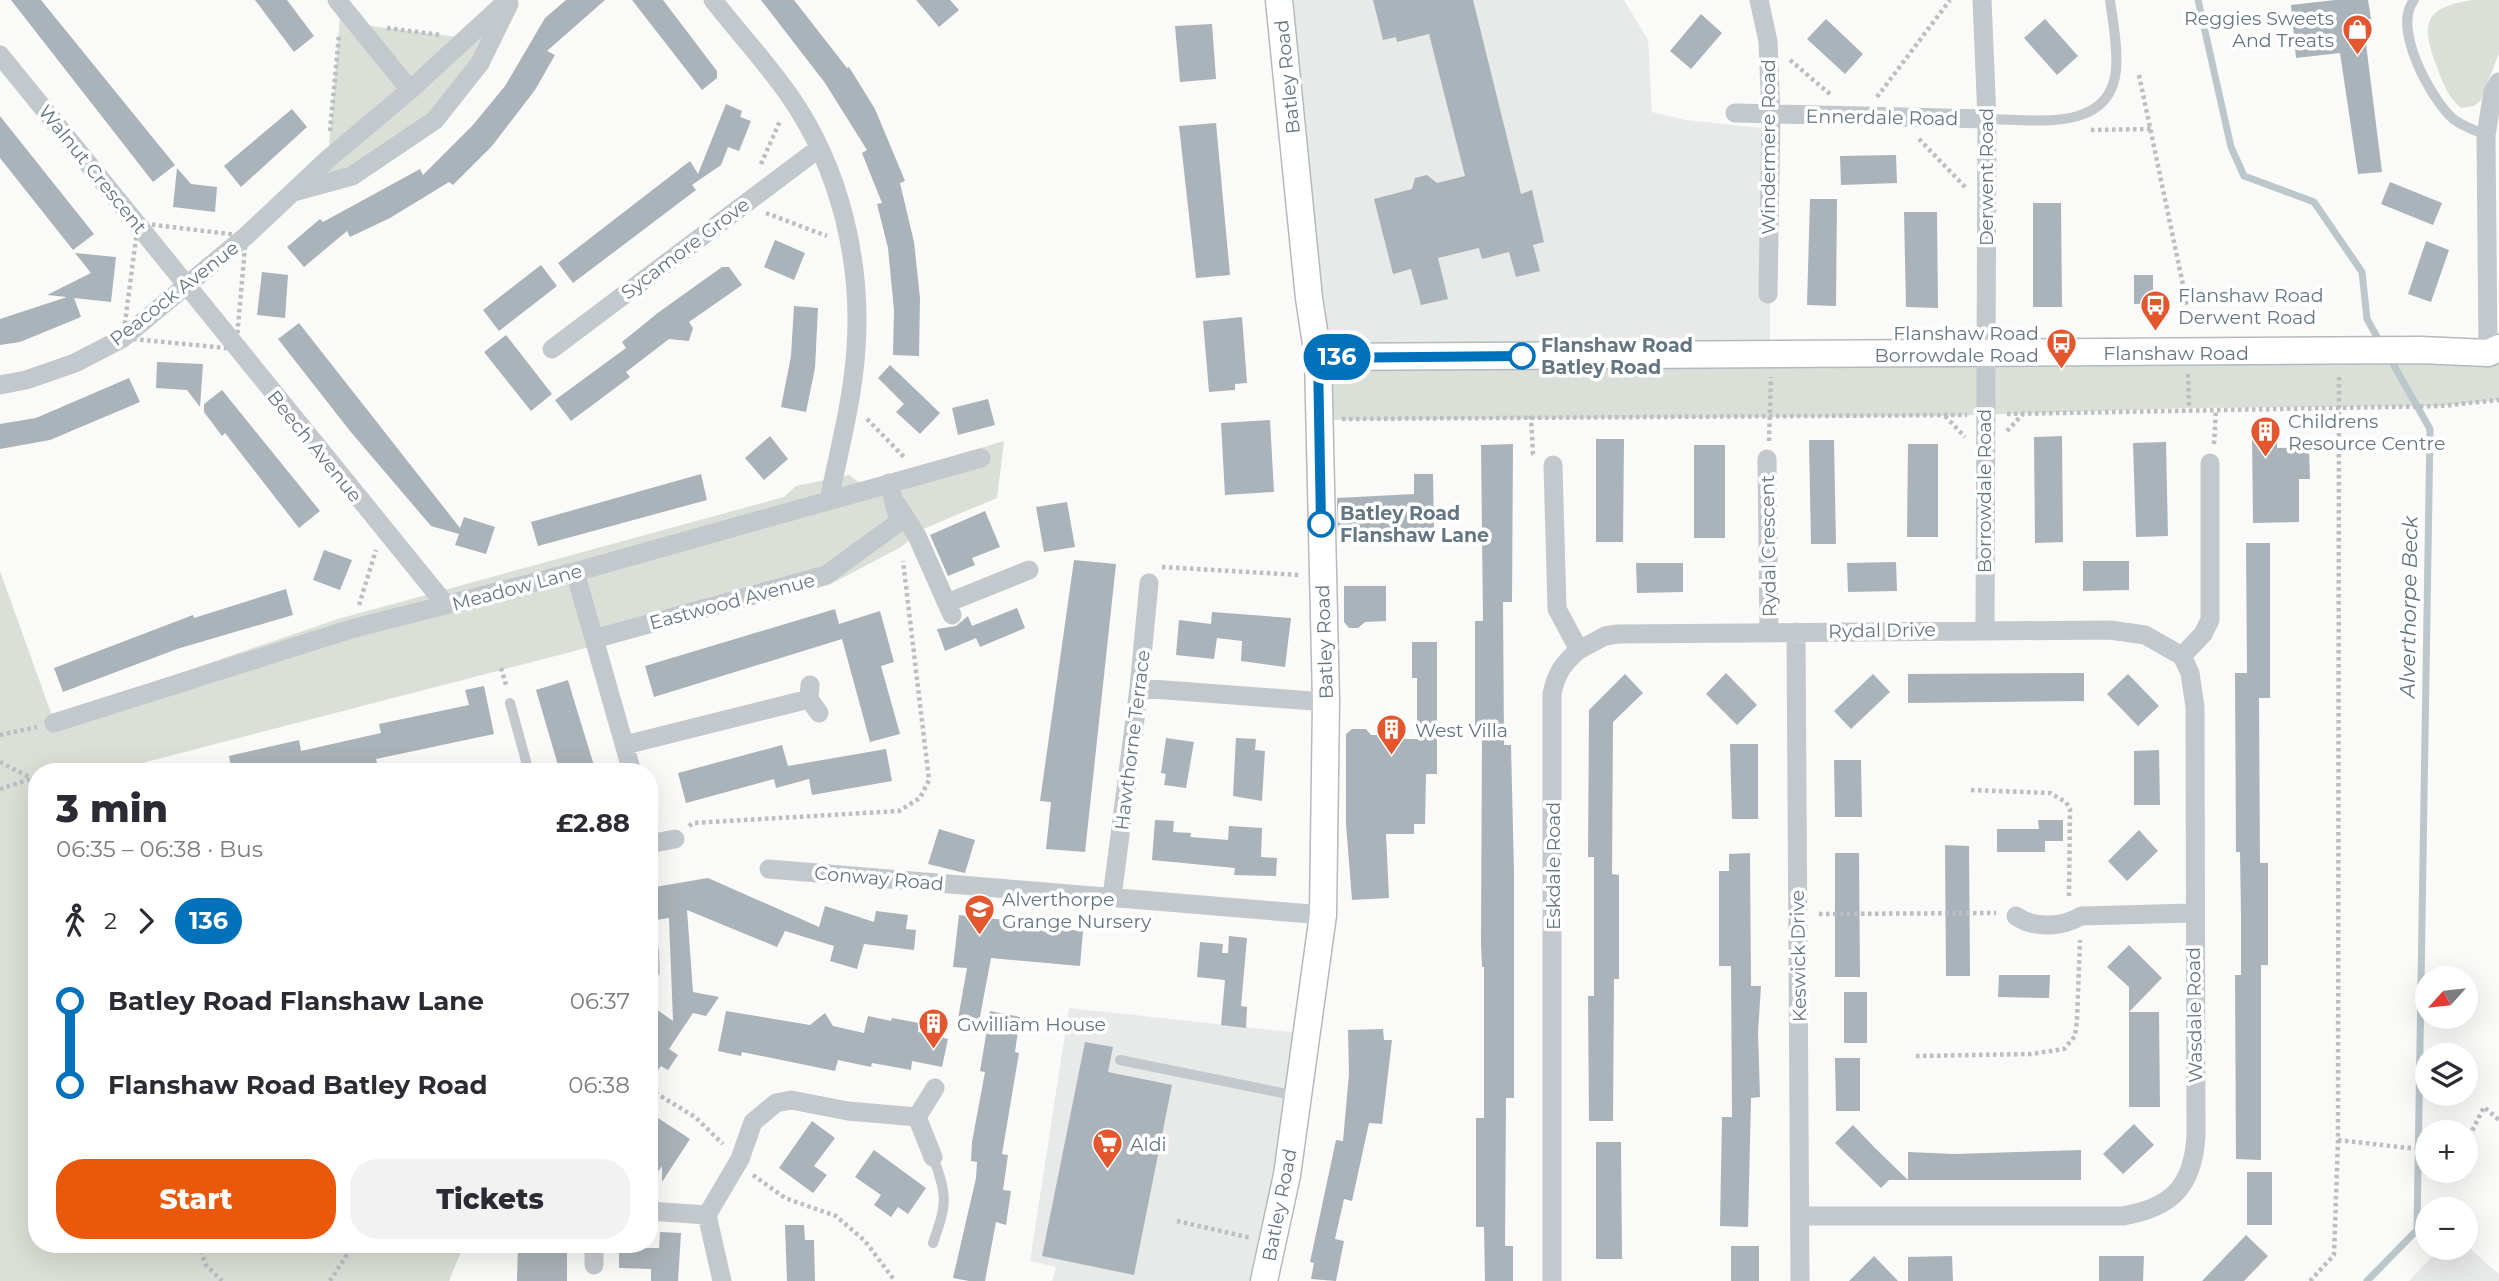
<!DOCTYPE html>
<meta charset="utf-8">
<style>
body{margin:0;font-family:Montserrat,sans-serif;background:#f2f2f3;color:#2b2b33;height:100vh;display:flex;flex-direction:column;font-size:26px;white-space:nowrap}
*{box-sizing:border-box;margin:0}
p{font-size:23px;color:#7c7c81}
.icon{flex:none;width:38px;height:38px;fill:none;stroke:currentColor;stroke-width:2;stroke-linecap:round;stroke-linejoin:round}
.map{position:relative;flex:1;overflow:hidden}
.drawer{position:absolute;left:28px;top:763px;width:630px;height:490px;display:flex;flex-direction:column;background:#fff;border-radius:28px;box-shadow:0 7px 28px #0002}
.drawer>*{flex:none}
.badge{padding:0 14px;border-radius:23px;font-size:24px;line-height:46px}
.needle{width:46px;rotate:243deg}
.buttons{position:absolute;left:2415px;top:966px;display:grid;gap:14px}
.buttons a{display:grid;place-items:center;width:63px;height:63px;border-radius:50%;background:#fff;box-shadow:0 7px 28px #0002;font-size:35px}
.map>.badge{position:absolute;translate:-50% -50%;box-shadow:0 0 0 4px #fff}
.legs{display:flex;align-items:center;gap:10px;height:77px;padding:0 28px;font-size:23px}
.legs p{margin-inline-start:auto}
.headline{display:flex;align-items:center;justify-content:space-between;height:119px;padding:0 28px}
h1{font-size:38px;font-weight:800;line-height:52px}
.action{display:flex;gap:14px;margin-top:auto;padding:14px 28px}
.action a{flex:1;height:80px;border-radius:28px;background:#ea580c;color:#fff;font-size:28px;font-weight:800;line-height:80px;text-align:center}
.action a+a{background:#f2f2f3;color:#2b2b33}
ul{padding:0 28px;list-style:none}
li{display:flex;align-items:center;gap:24px;height:84px;font-size:26px}
li i{display:grid;place-items:center;width:10px;height:100%;margin:0 9px;background:currentColor}
li i::after{content:'';width:18px;height:18px;margin:-9px;border:5px solid;border-radius:50%;background:#fff}
li p{margin-inline-start:auto}
li:first-child i{background:linear-gradient(#0000 50%,currentColor 0)}
li:last-child i{background:linear-gradient(currentColor 50%,#0000 0)}
.map>svg:first-child{display:block}
.built{fill:#e8e9e9}
.green{fill:#dadfd7}
.lines{fill:none;stroke-linecap:round;stroke-linejoin:round}
.stream{stroke:#bbc7cb;stroke-width:7}
.building{fill:#aab3b9}
.secondary-casing{stroke:#b3babf;stroke-width:29}
.path{stroke:#bbbfc2;stroke-width:4.5;stroke-dasharray:3.5 3.5;stroke-linecap:butt}
.lane{stroke:#c3c8cc;stroke-width:10}
.street{stroke:#c3c8cc;stroke-width:19}
.secondary{stroke:#fff;stroke-width:26}
.line-1-casing{stroke:#fff;stroke-width:16}
.line-1{stroke:#0072bc;stroke-width:10}
.stop-1-dot{fill:#fff;stroke:#0072bc;stroke-width:3.5}
.labels{text-anchor:middle;stroke-width:7;stroke-linejoin:round;paint-order:stroke}
.poi-label{font-size:19px;fill:#657683;stroke:#fff;text-anchor:start}
.street-label{font-size:19px;fill:#657683;stroke:#fff}
.stop-label{font-size:19px;font-weight:bold;fill:#657683;stroke:#fff;text-anchor:start}
.water-label{font-size:21px;font-style:italic;fill:#60757c;stroke:#fff}
</style>
<div class="map">
<svg width="2499" height="1281" viewBox="0 0 2499 1281">
<rect width="100%" height="100%" fill="#fafaf8"/>
<path class="built" d="M1279,0H1624L1648,40L1652,112L1686,120L1770,129V353L1318,357Z
M1069,1008L1301,1033L1257,1281H1052L1056,1267L1030,1261Z
M2466,1245L2499,1274V1281H2409L2440,1248H2466Z"/>
<path class="green" d="M508,0L435,120L352,176L295,191L328,158L341,6L355,24L466,38Z
M2472,0H2499V53L2481,100L2474,106L2461,108C2447,96 2443,83 2437,67C2420,23 2424,8 2472,0Z
M2499,348V400L2441,406L2189,408L1945,416L1320,420L1318,358Z
M1004,441L997,498L921,530L901,547L829,585L127,767L134,772H37V1244H464L449,1281H0V571L51,713L61,714L338,619L784,497L796,486L849,475L861,484Z"/>
<g class="lines">
<path class="stream" d="M2198,0L2231,147L2244,176L2314,202L2362,272L2367,319L2381,344
M2367,1281L2417,1230L2430,429L2389,357"/>
</g>
<path class="building" d="M11,0H41L175,165L153,182Z
M255,0H287L314,36L294,52Z
M566,0H605L547,51L555,55L535,90L492,146L453,185L449,182L390,218L350,237L347,231L304,267L287,247L320,219L323,222L420,169L423,175L473,125L505,86L545,18Z
M632,0H663L717,71V78L702,90Z
M761,0H794L847,68L849,67L875,109L905,181L900,183L914,242L920,298L919,356L893,355L894,310L888,248L877,204L882,203L862,153L867,150L825,83Z
M916,0H950L959,10L939,27Z
M1373,0H1473L1521,194L1532,190L1544,242L1533,245L1540,271L1516,277L1509,252L1482,259L1479,248L1438,258L1448,299L1421,305L1411,269L1393,274L1374,199L1412,189L1415,178L1427,175L1437,183L1465,176L1429,34L1397,42L1396,37L1383,40Z
M2335,0H2368L2371,19L2363,20L2382,172L2358,174L2340,53L2296,58L2291,5Z
M1701,14L1722,33L1691,69L1670,51Z
M1826,19L1863,54L1845,74L1807,39Z
M2045,19L2078,56L2057,75L2024,38Z
M1212,24L1216,79L1180,82L1175,26Z
M726,104L742,111L740,117L751,121L739,151L728,147L721,165L692,185L696,190L573,283L558,263L690,161L698,174Z
M292,109L307,127L241,187L224,166Z
M0,116L94,234L73,250L0,158Z
M1216,123L1230,275L1196,278L1179,126Z
M1896,155L1897,183L1841,185L1840,156Z
M177,168L191,184L217,187L215,212L173,207Z
M2390,182L2442,203L2433,225L2381,204Z
M1810,199H1837L1836,306L1807,305Z
M2033,203H2061L2062,307H2033Z
M1904,212H1937L1938,308L1906,307Z
M775,240L805,253L794,280L764,267Z
M2426,241L2449,250L2431,302L2408,294Z
M75,253L116,257L111,302L74,298L81,317L20,342L0,345V319L67,297L47,295L91,273Z
M541,265L557,286L499,331L483,310Z
M722,267H729L742,285L689,322L693,328L689,341L669,339L626,372L630,377L571,421L555,400L626,348L622,342L659,312Z
M262,272L288,275L285,318L257,315Z
M2134,275H2153V304H2134Z
M794,306L818,308L815,368L806,412L781,407L791,356Z
M1242,317L1247,383L1235,384V390L1209,392L1203,321Z
M299,323L460,528L464,517L495,527L486,554L455,545L459,534L431,526L350,431L278,339Z
M506,335L552,394L531,411L484,352Z
M157,362L203,364L200,407L187,390L156,388Z
M890,365L940,413L920,434L896,412L904,404L878,378Z
M129,378L140,402L50,440L0,449V424L36,418Z
M222,390L320,511L299,528L225,433L222,436L204,412V404Z
M988,399L995,425L958,435L952,408Z
M1270,420L1274,492L1225,495L1221,423Z
M2252,434H2277V448L2309,447L2310,479H2299V522L2253,523Z
M770,436L788,459L764,480L745,458Z
M2062,436L2063,542L2035,543L2034,437Z
M1596,439H1624L1623,542H1596Z
M1809,440H1834L1836,544H1811Z
M2166,442L2168,536L2136,537L2133,443Z
M1513,444L1512,602H1503L1504,745H1511L1514,872V1098H1506L1505,1246H1513V1281H1485L1484,1227H1476V1118H1484V967H1482L1481,944L1482,727H1475V621H1483L1481,445Z
M1908,444H1938V537H1907Z
M1694,445H1725V538H1694Z
M701,474L707,500L538,546L531,522Z
M1414,474H1433L1434,529H1391V534L1338,536L1337,498L1414,494Z
M1067,502L1075,547L1044,552L1036,507Z
M985,511L1000,547L972,558L975,565L948,576L930,535Z
M2246,543H2270V698H2259L2260,863H2268V965H2261V1160L2236,1159L2235,975H2241V914L2240,852H2236L2235,673H2247Z
M324,550L352,560L340,590L313,580Z
M1074,560L1116,564L1085,852L1046,849L1051,802L1040,801Z
M2083,561H2129V590L2083,591Z
M1896,562L1897,591L1848,592L1847,563Z
M1636,563H1683V592L1637,593Z
M1344,586H1386V621L1365,622L1358,628H1349L1344,622Z
M286,589L293,615L177,649L63,692L54,668L193,615L194,618Z
M1017,608L1025,628L980,647L976,638L945,651L937,629L956,626L968,616L972,626Z
M835,609L839,624L880,611L894,662L881,666L900,734L870,742L842,639L654,697L645,666Z
M1212,612L1291,618L1285,667L1241,661L1242,641L1217,638L1214,659L1176,655L1179,620L1211,624Z
M1412,642H1437V774H1426L1425,824H1414V834H1386L1389,898L1352,900L1346,824V734L1352,729H1366L1371,735H1384L1388,739H1417V678H1412Z
M1726,673L1757,705L1737,725L1706,694Z
M2084,673V701L1908,703V674Z
M1625,674L1643,693L1613,722L1612,874L1619,875V979H1614L1613,1121H1589L1588,996H1594V857H1588L1589,710Z
M1873,674L1890,692L1851,729L1834,711Z
M2128,674L2159,706L2138,726L2107,694Z
M568,680L573,697L596,772H560L536,690Z
M484,686L494,734L376,759L378,767L356,772H232L229,756L299,740L301,751L381,733L379,724L469,705L465,690Z
M1166,738L1194,742L1186,788L1164,785L1166,774L1161,773Z
M1236,738L1256,739L1255,750L1265,751L1262,801L1233,796Z
M1730,744H1758V819H1732Z
M782,745L788,766L886,749L892,781L812,795L809,779L776,788L774,779L686,803L678,773Z
M2159,750L2160,805H2134V751Z
M1834,760H1861L1862,817H1835Z
M1155,820L1174,821L1173,832L1191,833L1190,837L1228,840L1229,826L1262,828L1261,857L1277,858L1276,876L1234,875L1235,868L1152,860Z
M2038,820H2063V841H2045V852H1997V829H2039Z
M939,829L975,840L965,873L928,864Z
M2139,830L2158,851L2127,881L2108,861Z
M1945,845L1969,846L1970,976H1946Z
M1750,853L1751,986H1761L1758,1032L1760,1097L1751,1098L1748,1227L1720,1226L1722,1117H1732L1731,966H1719V871H1729V854Z
M1835,853H1859L1860,977H1835Z
M708,878L819,927L825,906L874,922L876,911L908,915L906,929L916,930L914,950L864,944L857,969L830,961L834,946L785,931L777,947L687,910L693,992L719,997L706,1016L693,1013L669,1049L678,1055L668,1070L661,1066L649,1083V1004L673,1021L669,918L649,921V888Z
M959,915L1005,920L1004,924L1083,931L1080,966L991,958L979,1022L958,1019L967,968L953,967Z
M1229,936L1247,938L1241,1006L1247,1007L1246,1028L1221,1025L1225,980L1197,977L1200,942L1223,944L1222,953H1228Z
M2129,945L2162,978L2129,1012H2159L2160,1107H2129V987L2107,967Z
M1999,975H2050L2049,998L1998,997Z
M1844,992H1867V1043H1844Z
M726,1011L810,1025L825,1013L833,1026L864,1033L868,1016L891,1021L892,1018L919,1023L918,1032L948,1039L942,1067L912,1061L911,1070L872,1063L871,1067L838,1060L835,1071L742,1052L741,1056L718,1051Z
M990,1011L1020,1017L1015,1052L1019,1053L1002,1154L1008,1155L1003,1190L1011,1191L1006,1225L996,1222L985,1281H969L953,1278L976,1178L977,1162L971,1161L972,1142L985,1072L980,1071Z
M1383,1029L1384,1040H1392L1382,1124L1369,1123L1352,1201L1344,1199L1335,1239L1344,1241L1336,1281L1311,1279L1314,1263L1310,1262L1336,1140L1343,1141L1349,1074L1348,1030Z
M1085,1042L1113,1047L1108,1072L1172,1085L1134,1275L1042,1256Z
M1835,1058H1860V1111H1836Z
M649,1112L690,1139L662,1182V1166L649,1185Z
M812,1121L835,1138L814,1166L827,1175L813,1193L779,1168Z
M2134,1124L2154,1145L2123,1174L2103,1154Z
M1853,1125L1875,1148L1908,1180H1889L1881,1188L1835,1143Z
M1596,1142H1621L1622,1259H1596Z
M874,1150L926,1188L908,1214L898,1207L891,1217L874,1205L881,1195L855,1177Z
M2081,1150V1180H1908V1152L1954,1154Z
M2247,1172H2272V1225H2247Z
M785,1225H804L805,1240H814L815,1281H787Z
M660,1232L681,1233L678,1281H651V1269L619,1268V1248H659Z
M2246,1235L2268,1256L2244,1281H2202Z
M518,1244H567V1281H517Z
M1731,1246H1759V1281H1731Z
M1874,1256L1898,1281H1849Z
M1952,1256L1953,1281H1908V1257Z
M2099,1256H2144L2143,1281H2099Z"/>
<g class="lines">
<defs>
<path id="secondary" d="M1318,357L2421,350L2488,353L2499,348
M1264,1281L1287,1175L1323,915L1326,702L1318,357L1309,298L1279,0"/>
</defs>
<use href="#secondary" class="secondary-casing"/>
<path class="path" d="M387,28L441,35
M1790,60L1831,95
M2139,75L2192,328
M1877,97L1950,0
M2091,130L2151,129
M330,131L339,35
M1919,139L1966,188
M761,164L780,121
M766,213L827,236
M138,223L246,236L236,349L123,338Z
M2188,374L2189,408
M2007,414L2441,406L2499,400
M1531,416L1533,454L1536,456
M1945,416L1965,437
M867,419L905,458
M1342,419L1967,415
M2007,431L2023,414
M1769,441L1771,377
M2214,444L2216,410
M1162,567L1300,575
M359,605L376,550
M501,668L507,688
M0,735L37,727
M0,762L37,781
M0,789L30,779
M1971,790L2050,793L2066,802L2070,809L2069,898
M689,826L693,823L899,811L920,798L929,780L903,561
M1819,914L1996,913
M1916,1056L2031,1054L2064,1049L2075,1036L2077,1020L2080,940
M649,1089L695,1117L723,1144
M2338,1140L2427,1150
M2466,1143L2484,1107L2499,1120
M753,1175L785,1198L836,1216L865,1241L895,1281
M1177,1221L1251,1238
M198,1244L206,1265L222,1281
M330,1281L354,1244
M2310,1281L2334,1255L2338,1140L2339,374"/>
<path class="lane" d="M2414,0C2392,28 2430,97 2452,118C2461,126 2475,130 2486,135
M1987,119C2033,119 2110,134 2116,70C2118,47 2113,23 2110,0
M510,703L529,772
M504,772L528,767
M649,972H655L654,950
M1120,1060L1297,1096
M933,1243C947,1203 948,1197 933,1157"/>
<path class="street" d="M337,0L410,90
M713,0C738,32 766,62 789,95C840,168 862,261 856,348C853,399 839,450 829,500
M1759,0L1768,41L1771,116L1768,294
M1982,0L1987,119L1985,629
M0,55L446,605
M1735,113L1987,119
M297,191L352,176L435,120L480,63L509,4
M552,349L818,149
M2488,353L2486,135L2493,92L2499,82
M0,385L26,380L75,363L123,338L246,236L328,159L410,90L508,0
M1767,459L1769,632
M898,506L917,536L952,615
M575,572L632,772
M947,603L1029,570
M1796,632L1800,1281
M594,639L826,575L899,522L889,483
M1579,650L1605,636L1618,634L2110,630L2145,635L2182,656
M810,685L809,699L819,713
M1139,688L1326,702
M54,723L351,629L575,572L981,458
M625,745L809,699
M649,844L675,839
M769,869L1323,915
M1112,897L1139,688L1149,583
M2016,916C2034,929 2063,927 2081,916L2193,913
M933,1157L917,1117L935,1088
M649,1211L707,1215
M1801,1216H2122C2172,1208 2193,1186 2196,1136L2195,707L2190,673L2182,656L2203,634L2210,620V463
M594,1265V1244
M722,1281L707,1215L740,1159L753,1122L776,1103L791,1100L848,1111L917,1117
M1552,1281V694C1556,674 1563,663 1579,650L1557,609L1553,465"/>
<use href="#secondary" class="secondary"/>
</g>
<g class="lines">
<defs>
<path id="line-1" d="M1321,524L1318,358L1522,356"/>
</defs>
<use href="#line-1" class="line-1-casing"/>
<use href="#line-1" class="line-1"/>
</g>
<defs>
<symbol id="shop-pin" viewBox="-11 -11 22 30"><path d="M0 17L-7.5 6A9.5 9.5 0 1 1 7.5 6Z" fill="#e4572e" stroke="#fff"/><path d="M-5-2.5h2.3a2.7 3.5 0 0 1 5.4 0H5L5.5 6h-11ZM-1.5-2.5h3a1.5 2.3 0 0 0-3 0Z" fill="#fff"/></symbol>
<symbol id="bus-pin" viewBox="-11 -11 22 30"><path d="M0 17L-7.5 6A9.5 9.5 0 1 1 7.5 6Z" fill="#e4572e" stroke="#fff"/><path d="M-5-6H5V4H4V6H2V4H-2V6H-4V4H-5ZM-3.5-4V0h7V-4ZM-3.5 1.2v1.5H-2V1.2ZM2 1.2v1.5H3.5V1.2Z" fill="#fff"/></symbol>
<symbol id="building-pin" viewBox="-11 -11 22 30"><path d="M0 17L-7.5 6A9.5 9.5 0 1 1 7.5 6Z" fill="#e4572e" stroke="#fff"/><path d="M-4-6H4V6H1V3H-1V6H-4ZM-2.5-4.3h1.7v1.8h-1.7ZM.8-4.3h1.7v1.8H.8ZM-2.5-1h1.7V.8h-1.7ZM.8-1h1.7V.8H.8Z" fill="#fff"/></symbol>
<symbol id="school-pin" viewBox="-11 -11 22 30"><path d="M0 17L-7.5 6A9.5 9.5 0 1 1 7.5 6Z" fill="#e4572e" stroke="#fff"/><path d="M0-5L7-2L0 1L-7-2ZM-4 1L0 2.5L4 1V4Q0 6-4 4Z" fill="#fff"/></symbol>
<symbol id="supermarket-pin" viewBox="-11 -11 22 30"><path d="M0 17L-7.5 6A9.5 9.5 0 1 1 7.5 6Z" fill="#e4572e" stroke="#fff"/><path d="M-6-5.5h2.5l.6 2H6L4.5 2H-2.5L-4.4-4H-6ZM-1.5 3.2a1.3 1.3 0 1 0 .1 0ZM3 3.2a1.3 1.3 0 1 0 .1 0Z" fill="#fff"/></symbol>
</defs>
<g fill-rule="evenodd">
<use href="#shop-pin" x="2340" y="12" width="35" height="47"/>
<use href="#bus-pin" x="2138" y="288" width="35" height="47"/>
<use href="#bus-pin" x="2044" y="326" width="35" height="47"/>
<use href="#building-pin" x="2248" y="414" width="35" height="47"/>
<use href="#building-pin" x="1374" y="712" width="35" height="47"/>
<use href="#school-pin" x="962" y="892" width="35" height="47"/>
<use href="#building-pin" x="916" y="1006" width="35" height="47"/>
<use href="#supermarket-pin" x="1090" y="1126" width="35" height="47"/>
</g>
<g class="stop-1-dot">
<circle cx="1522" cy="356" r="12"/>
<circle cx="1321" cy="524" r="12"/>
</g>
<g class="labels">
<g class="poi-label">
<text x="2334" y="25" text-anchor="end">Reggies Sweets<tspan x="2334" dy="22">And Treats</tspan></text>
<text x="2178" y="302">Flanshaw Road<tspan x="2178" dy="22">Derwent Road</tspan></text>
<text x="2039" y="340" text-anchor="end">Flanshaw Road<tspan x="2039" dy="22">Borrowdale Road</tspan></text>
<text x="2288" y="428">Childrens<tspan x="2288" dy="22">Resource Centre</tspan></text>
<text x="1415" y="737">West Villa</text>
<text x="1002" y="906">Alverthorpe<tspan x="1002" dy="22">Grange Nursery</tspan></text>
<text x="957" y="1031">Gwilliam House</text>
<text x="1130" y="1151">Aldi</text>
</g>
<g class="street-label">
<text transform="translate(1287 77) rotate(-96)" y="7">Batley Road</text>
<text transform="translate(1882 117) rotate(1)" y="7">Ennerdale Road</text>
<text transform="translate(1768 147) rotate(-90)" y="7">Windermere Road</text>
<text transform="translate(93 169) rotate(51)" y="7">Walnut Crescent</text>
<text transform="translate(1986 177) rotate(-90)" y="7">Derwent Road</text>
<text transform="translate(685 248) rotate(-37)" y="7">Sycamore Grove</text>
<text transform="translate(174 293) rotate(-38)" y="7">Peacock Avenue</text>
<text x="2176" y="360">Flanshaw Road</text>
<text transform="translate(315 446) rotate(51)" y="7">Beech Avenue</text>
<text transform="translate(1984 491) rotate(-90)" y="7">Borrowdale Road</text>
<text transform="translate(1768 546) rotate(-91)" y="7">Rydal Crescent</text>
<text transform="translate(517 587) rotate(-15)" y="7">Meadow Lane</text>
<text transform="translate(732 601) rotate(-15)" y="7">Eastwood Avenue</text>
<text transform="translate(1882 630) rotate(-1)" y="7">Rydal Drive</text>
<text transform="translate(1324 642) rotate(-92)" y="7">Batley Road</text>
<text transform="translate(1132 740) rotate(-83)" y="7">Hawthorne Terrace</text>
<text transform="translate(1553 866) rotate(-90)" y="7">Eskdale Road</text>
<text transform="translate(879 878) rotate(5)" y="7">Conway Road</text>
<text transform="translate(1798 956) rotate(-91)" y="7">Keswick Drive</text>
<text transform="translate(2194 1015) rotate(-91)" y="7">Wasdale Road</text>
<text transform="translate(1279 1205) rotate(-79)" y="7">Batley Road</text>
</g>
<g class="stop-label">
<text x="1541" y="352">Flanshaw Road<tspan x="1541" dy="22">Batley Road</tspan></text>
<text x="1340" y="520">Batley Road<tspan x="1340" dy="22">Flanshaw Lane</tspan></text>
</g>
<g class="water-label">
<text transform="translate(2409 607) rotate(-89)" y="7">Alverthorpe Beck</text>
</g>
</g>
</svg>
<div class="buttons">
<a><svg class="needle" viewBox="-14 -14 28 28"><path d="M0-13l5 13h-10z" fill="#e53935"/><path d="M0 13l5-13h-10z" fill="#7c7c81"/></svg></a>
<a><svg class="icon" aria-label="layers" viewBox="0 0 24 24"><path d="M12 4l9 5-9 5-9-5zM3 14l9 5 9-5"/></svg></a>
<a>+</a>
<a>−</a>
</div>
<b class="badge" style="left:1337px;top:357px;background:#0072bc;color:#fff">136</b>
<section class="drawer">
<div class="headline"><div><h1>3 min</h1><p>06:35 – 06:38 · Bus</p></div><b>£2.88</b></div>
<div class="legs"><svg class="icon" aria-label="walk" viewBox="0 0 24 24"><circle cx="13" cy="4" r="2"/><path d="M13 8l-2 6 4 7M11 14l-3 7M7 12l3-4h3l4 4"/></svg>2<svg class="icon" aria-label="forward" viewBox="0 0 24 24"><path d="M9 5l7 7-7 7"/></svg><b class="badge" style="background:#0072bc;color:#fff">136</b></div>
<ul>
<li><i style="color:#0072bc"></i><b>Batley Road Flanshaw Lane</b><p>06:37</p></li>
<li><i style="color:#0072bc"></i><b>Flanshaw Road Batley Road</b><p>06:38</p></li>
</ul>
<div class="action"><a>Start</a><a>Tickets</a></div>
</section>
</div>
